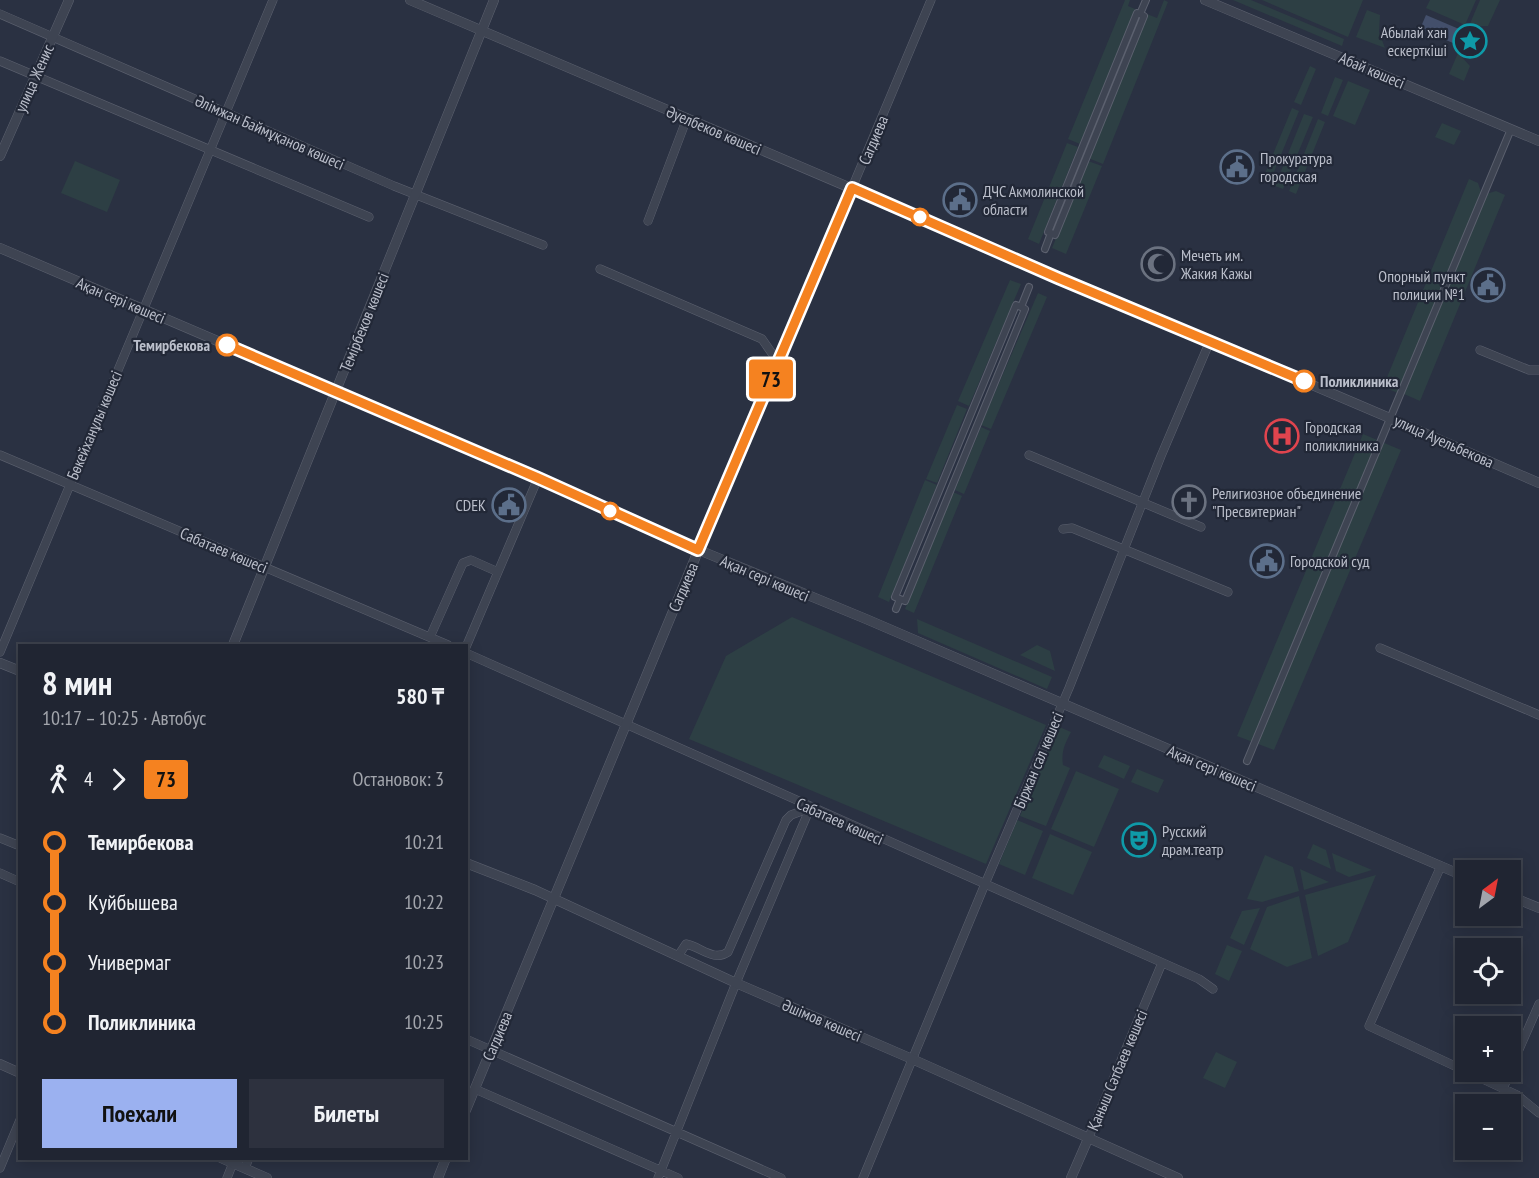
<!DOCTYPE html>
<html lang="ru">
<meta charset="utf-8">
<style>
body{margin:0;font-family:"PT Sans Narrow",sans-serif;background:#2d313e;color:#f1f3f6;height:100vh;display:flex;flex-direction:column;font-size:22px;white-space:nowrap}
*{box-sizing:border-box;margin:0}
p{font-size:20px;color:#a2a5ac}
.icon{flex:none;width:33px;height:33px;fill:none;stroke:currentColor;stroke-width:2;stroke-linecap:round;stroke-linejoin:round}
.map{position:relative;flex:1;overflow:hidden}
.details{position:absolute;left:18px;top:644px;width:450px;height:516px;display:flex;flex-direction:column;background:#202532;border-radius:0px;box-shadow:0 3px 15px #0003,0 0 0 2px #3d424d}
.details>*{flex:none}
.badge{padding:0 12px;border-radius:4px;font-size:21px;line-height:39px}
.needle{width:39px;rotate:32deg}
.tools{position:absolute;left:1455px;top:860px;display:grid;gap:12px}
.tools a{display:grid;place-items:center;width:66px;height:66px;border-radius:0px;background:#202532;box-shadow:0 3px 15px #0003,0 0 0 2px #3d424d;font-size:30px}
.map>.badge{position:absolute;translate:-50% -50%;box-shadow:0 0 0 3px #fff}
.legs{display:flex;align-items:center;gap:9px;height:66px;padding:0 24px;font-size:20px}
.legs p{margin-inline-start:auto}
.headline{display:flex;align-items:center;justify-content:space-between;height:102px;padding:0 24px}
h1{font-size:33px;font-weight:700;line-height:45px}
.cta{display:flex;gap:12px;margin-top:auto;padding:12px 24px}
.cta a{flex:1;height:69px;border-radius:0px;background:#9bb1f0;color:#111;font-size:24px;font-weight:700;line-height:69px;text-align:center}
.cta a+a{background:#2d313e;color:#f1f3f6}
ul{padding:0 24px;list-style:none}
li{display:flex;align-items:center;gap:21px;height:60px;font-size:22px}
li i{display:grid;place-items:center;width:9px;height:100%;margin:0 8px;background:currentColor}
li i::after{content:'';width:15px;height:15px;margin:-8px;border:4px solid;border-radius:50%;background:#202532}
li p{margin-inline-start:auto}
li:first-child i{background:linear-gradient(#0000 50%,currentColor 0)}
li:last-child i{background:linear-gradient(currentColor 50%,#0000 0)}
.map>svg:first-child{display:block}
.green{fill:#2d3f44}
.water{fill:#434f6b}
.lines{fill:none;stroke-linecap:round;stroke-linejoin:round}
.pedestrian-casing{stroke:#5c616f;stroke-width:8}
.minor-casing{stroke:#5c616f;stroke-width:9}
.tertiary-casing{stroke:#5c616f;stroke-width:10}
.pedestrian{stroke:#3e4452;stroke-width:6}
.minor{stroke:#3e4452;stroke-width:8}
.tertiary{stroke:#3e4452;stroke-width:9}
.line-1-casing{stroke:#fff;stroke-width:14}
.line-1{stroke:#f58220;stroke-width:9}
.stop-1-dot{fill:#fff;stroke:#f58220;stroke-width:3}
.labels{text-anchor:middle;stroke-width:4.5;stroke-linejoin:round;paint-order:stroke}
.poi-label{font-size:16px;fill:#bbbfcb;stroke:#222837;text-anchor:start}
.street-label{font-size:16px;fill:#bbbfcb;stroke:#222837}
.stop-label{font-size:16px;font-weight:bold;fill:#bbbfcb;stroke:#222837;text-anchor:end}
</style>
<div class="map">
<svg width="1539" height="1178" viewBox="0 0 1539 1178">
<rect width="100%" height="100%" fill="#2a3142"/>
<path class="green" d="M1125,0H1130L1128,6L1135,9L1080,144L1068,139Z
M1164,0L1168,2L1103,164L1088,158L1147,14L1157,18Z
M1233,0H1251L1344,39L1342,46Z
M1262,0H1363L1348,37Z
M1430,0H1476L1465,25L1426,8Z
M1480,0H1500L1488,26H1469Z
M1367,10L1380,15L1379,32L1385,48L1356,37Z
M1458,53L1470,66L1464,81L1449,74Z
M1310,66L1316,69L1301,105L1294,102Z
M1335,77L1343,80L1328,116L1321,113Z
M1348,81L1370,90L1355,125L1333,116Z
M1292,108L1299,111L1269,184L1262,181Z
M1304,114L1313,117L1283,189L1275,186Z
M1318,119L1325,122L1296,194L1289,191Z
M1442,123L1461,131L1454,145L1435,137Z
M1067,143L1078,147L1039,244L1028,239Z
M75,161L120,180L107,212L61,193Z
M1088,161L1102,166L1066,254L1052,248Z
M1469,179L1478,183L1481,192L1398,393L1383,387Z
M1496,191L1505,195L1420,401L1404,394L1486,194Z
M1010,280L1021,284L969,406L958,401Z
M1038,293L1047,297L991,429L981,425Z
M957,405L967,409L937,483L926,479Z
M981,427L990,431L964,494L955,490Z
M1363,434L1401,450L1274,750L1237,736Z
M925,480L937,485L889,602L878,597Z
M953,492L962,496L914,613L905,609Z
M792,617L1046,725L986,864L689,739L726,656Z
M917,619L1052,677L1047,689L918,633Z
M1037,645L1050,651L1055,671L1020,655Z
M1057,726L1071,732C1065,744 1061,751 1063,765L1070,768L1046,826L1020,816Z
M1104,755L1130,766L1124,779L1098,767Z
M1137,769L1164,780L1158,793L1131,782Z
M1076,771L1119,789L1094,847L1051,829Z
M1017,820L1043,831L1025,875L999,864Z
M1050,834L1092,852L1073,895L1032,878Z
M1313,844L1326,850L1331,869L1307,858Z
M1332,853L1372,870L1349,877L1336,871Z
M1265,855L1293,867L1299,891L1262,902L1247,899Z
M1300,869L1329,882L1304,890Z
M1376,875L1348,942L1318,956L1305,895Z
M1299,896L1312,958L1287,967L1250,949L1267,907Z
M1260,908L1244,945L1230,938L1242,911Z
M1227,945L1242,951L1229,981L1215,974Z
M1216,1052L1237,1062L1225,1088L1203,1078Z"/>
<path class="water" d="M1426,15L1459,29L1453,43L1420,29Z"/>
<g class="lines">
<defs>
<path id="pedestrian" d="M1051,233L1055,235L1144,16L1140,14
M1045,249L1051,233L1048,232L1137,13L1140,14L1146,0
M1021,307L1016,305L895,597L905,601L1025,309L1021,307L1029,287
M896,609L900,599
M1247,761L1511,129"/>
<path id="minor" d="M0,14L394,186L543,245
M0,61L369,217
M852,188L931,0
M648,221L687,118
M600,269L762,339L778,362
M1480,350L1529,370H1539
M0,455L448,645
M1029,455L1201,527
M1063,529L1072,528L1228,592
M430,637L463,563L471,560L498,572
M466,647L538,478
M1380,648L1539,715
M0,652L273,0
M466,653L1199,979L1213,989
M0,838L20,846
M1441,866L1369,1026L1517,1095L1539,1113
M0,873L20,882
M678,956L686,944C701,947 714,962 728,952L786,820L791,815L810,808
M466,1039L781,1178
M1510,1070L1539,1004
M475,1089L678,1178
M1503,1089L1510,1071
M1088,1139L1162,963
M0,1168L20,1120
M245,1168L249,1158
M227,1178L233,1163
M658,1178L736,983L810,808
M863,1178L985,884L1069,688L1161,456L1210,341"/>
<path id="tertiary" d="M410,0C786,162 1164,319 1539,483
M1205,0L1539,141
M0,156L69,0
M0,248L538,478L677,541L866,619L1466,877
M233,645L494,0
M0,663L20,671
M466,863L535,890L736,983L912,1059L1178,1178
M1510,896L1539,908
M0,1064L20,1073
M466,1110L708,527L852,188
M221,1158L267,1178
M438,1178L446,1158
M1071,1178L1088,1139"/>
</defs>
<use href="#pedestrian" class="pedestrian-casing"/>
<use href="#minor" class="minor-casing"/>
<use href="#tertiary" class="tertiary-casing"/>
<use href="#pedestrian" class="pedestrian"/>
<use href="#minor" class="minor"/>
<use href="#tertiary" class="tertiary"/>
</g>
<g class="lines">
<defs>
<path id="line-1" d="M227,345L538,478L698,550L852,188L1058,278L1304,381"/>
</defs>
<use href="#line-1" class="line-1-casing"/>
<use href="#line-1" class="line-1"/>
</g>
<defs>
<symbol id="sight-ring" viewBox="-11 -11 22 22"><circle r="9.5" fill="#222837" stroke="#0f9aa8" stroke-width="1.5"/><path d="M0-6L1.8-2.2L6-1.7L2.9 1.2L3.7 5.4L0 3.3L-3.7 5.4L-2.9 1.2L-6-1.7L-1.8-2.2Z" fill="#0f9aa8"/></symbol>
<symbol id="civic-ring" viewBox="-11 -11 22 22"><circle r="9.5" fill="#222837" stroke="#5c6f8a" stroke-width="1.5"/><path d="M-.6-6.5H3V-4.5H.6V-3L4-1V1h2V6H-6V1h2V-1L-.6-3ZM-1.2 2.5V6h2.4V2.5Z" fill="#5c6f8a"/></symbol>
<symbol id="mosque-ring" viewBox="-11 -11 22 22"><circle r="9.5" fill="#222837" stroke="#6b7280" stroke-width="1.5"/><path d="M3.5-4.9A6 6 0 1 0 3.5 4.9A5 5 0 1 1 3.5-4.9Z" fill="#6b7280"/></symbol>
<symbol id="hospital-ring" viewBox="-11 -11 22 22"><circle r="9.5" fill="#222837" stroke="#e0444e" stroke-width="1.5"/><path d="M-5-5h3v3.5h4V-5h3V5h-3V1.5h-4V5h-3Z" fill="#e0444e"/></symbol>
<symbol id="church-ring" viewBox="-11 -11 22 22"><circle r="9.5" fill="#222837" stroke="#6b7280" stroke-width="1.5"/><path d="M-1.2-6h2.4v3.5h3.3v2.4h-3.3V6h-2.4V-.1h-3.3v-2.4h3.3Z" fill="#6b7280"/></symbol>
<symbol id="theatre-ring" viewBox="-11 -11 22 22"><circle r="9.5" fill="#222837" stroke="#0f9aa8" stroke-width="1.5"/><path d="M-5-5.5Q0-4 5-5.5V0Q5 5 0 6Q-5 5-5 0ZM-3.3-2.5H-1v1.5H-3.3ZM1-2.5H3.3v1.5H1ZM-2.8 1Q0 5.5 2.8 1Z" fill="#0f9aa8"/></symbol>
</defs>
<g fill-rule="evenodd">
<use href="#sight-ring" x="1451" y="22" width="38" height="38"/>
<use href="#civic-ring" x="1218" y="148" width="38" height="38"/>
<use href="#civic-ring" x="941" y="181" width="38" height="38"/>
<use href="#mosque-ring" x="1139" y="245" width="38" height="38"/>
<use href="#civic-ring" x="1469" y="266" width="38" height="38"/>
<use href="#hospital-ring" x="1263" y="417" width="38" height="38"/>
<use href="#church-ring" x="1170" y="483" width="38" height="38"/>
<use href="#civic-ring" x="490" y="486" width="38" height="38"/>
<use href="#civic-ring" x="1248" y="542" width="38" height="38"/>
<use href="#theatre-ring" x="1120" y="821" width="38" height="38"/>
</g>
<g class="stop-1-dot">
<circle cx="920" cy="217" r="8"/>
<circle cx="227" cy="345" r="10"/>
<circle cx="1304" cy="381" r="10"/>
<circle cx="610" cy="511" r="8"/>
</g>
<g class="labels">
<g class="poi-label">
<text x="1447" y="38" text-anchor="end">Абылай хан<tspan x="1447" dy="18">ескерткіші</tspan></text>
<text x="1260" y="164">Прокуратура<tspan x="1260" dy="18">городская</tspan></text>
<text x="983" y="197">ДЧС Акмолинской<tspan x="983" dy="18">области</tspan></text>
<text x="1181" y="261">Мечеть им.<tspan x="1181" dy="18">Жакия Кажы</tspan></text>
<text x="1465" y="282" text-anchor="end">Опорный пункт<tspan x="1465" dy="18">полиции №1</tspan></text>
<text x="1305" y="433">Городская<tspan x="1305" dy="18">поликлиника</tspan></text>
<text x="1212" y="499">Религиозное объединение<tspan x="1212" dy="18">"Пресвитериан"</tspan></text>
<text x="486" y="511" text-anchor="end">CDEK</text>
<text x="1290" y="567">Городской суд</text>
<text x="1162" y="837">Русский<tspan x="1162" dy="18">драм.театр</tspan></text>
</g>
<g class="street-label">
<text transform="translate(1372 70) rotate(23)" y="6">Абай көшесі</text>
<text transform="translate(34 78) rotate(-66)" y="6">улица Женис</text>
<text transform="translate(714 130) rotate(23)" y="6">Әуелбеков көшесі</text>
<text transform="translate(270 132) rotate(24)" y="6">Әлімжан Баймұқанов көшесі</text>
<text transform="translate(873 140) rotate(-67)" y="6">Сагдиева</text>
<text transform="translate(121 300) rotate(23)" y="6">Ақан сері көшесі</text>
<text transform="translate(364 322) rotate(-68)" y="6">Темірбеков көшесі</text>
<text transform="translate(94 425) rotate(-67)" y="6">Бөкейханұлы көшесі</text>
<text transform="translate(1444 441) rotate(24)" y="6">улица Ауельбекова</text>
<text transform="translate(224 550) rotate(23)" y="6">Сабатаев көшесі</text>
<text transform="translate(765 578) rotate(23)" y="6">Ақан сері көшесі</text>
<text transform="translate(683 587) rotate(-67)" y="6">Сагдиева</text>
<text transform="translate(1038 760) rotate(-67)" y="6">Біржан сал көшесі</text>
<text transform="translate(1212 768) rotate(23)" y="6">Ақан сері көшесі</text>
<text transform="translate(840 821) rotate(24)" y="6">Сабатаев көшесі</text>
<text transform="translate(822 1020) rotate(23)" y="6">Әшімов көшесі</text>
<text transform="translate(497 1036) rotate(-67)" y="6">Сагдиева</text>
<text transform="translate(1117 1070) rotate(-67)" y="6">Қаныш Сәтбаев көшесі</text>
</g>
<g class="stop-label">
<text x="210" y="351">Темирбекова</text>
<text x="1320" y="387" text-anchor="start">Поликлиника</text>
</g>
</g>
</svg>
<div class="tools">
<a><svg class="needle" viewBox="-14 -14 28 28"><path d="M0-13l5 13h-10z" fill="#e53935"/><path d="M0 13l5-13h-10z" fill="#a2a5ac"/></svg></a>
<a><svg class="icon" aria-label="locate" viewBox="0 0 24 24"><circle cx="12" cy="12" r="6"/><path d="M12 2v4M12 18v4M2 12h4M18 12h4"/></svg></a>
<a>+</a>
<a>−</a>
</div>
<b class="badge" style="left:771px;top:379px;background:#f58220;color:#111">73</b>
<section class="details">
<div class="headline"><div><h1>8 мин</h1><p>10:17 – 10:25 · Автобус</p></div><b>580 ₸</b></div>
<div class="legs"><svg class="icon" aria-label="walk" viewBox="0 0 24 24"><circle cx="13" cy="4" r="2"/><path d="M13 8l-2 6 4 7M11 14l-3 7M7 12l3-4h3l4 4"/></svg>4<svg class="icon" aria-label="forward" viewBox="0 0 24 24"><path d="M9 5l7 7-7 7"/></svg><b class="badge" style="background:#f58220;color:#111">73</b><p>Остановок: 3</p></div>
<ul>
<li><i style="color:#f58220"></i><b>Темирбекова</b><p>10:21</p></li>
<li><i style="color:#f58220"></i><span>Куйбышева</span><p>10:22</p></li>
<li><i style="color:#f58220"></i><span>Универмаг</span><p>10:23</p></li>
<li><i style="color:#f58220"></i><b>Поликлиника</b><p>10:25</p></li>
</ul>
<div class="cta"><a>Поехали</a><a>Билеты</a></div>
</section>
</div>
